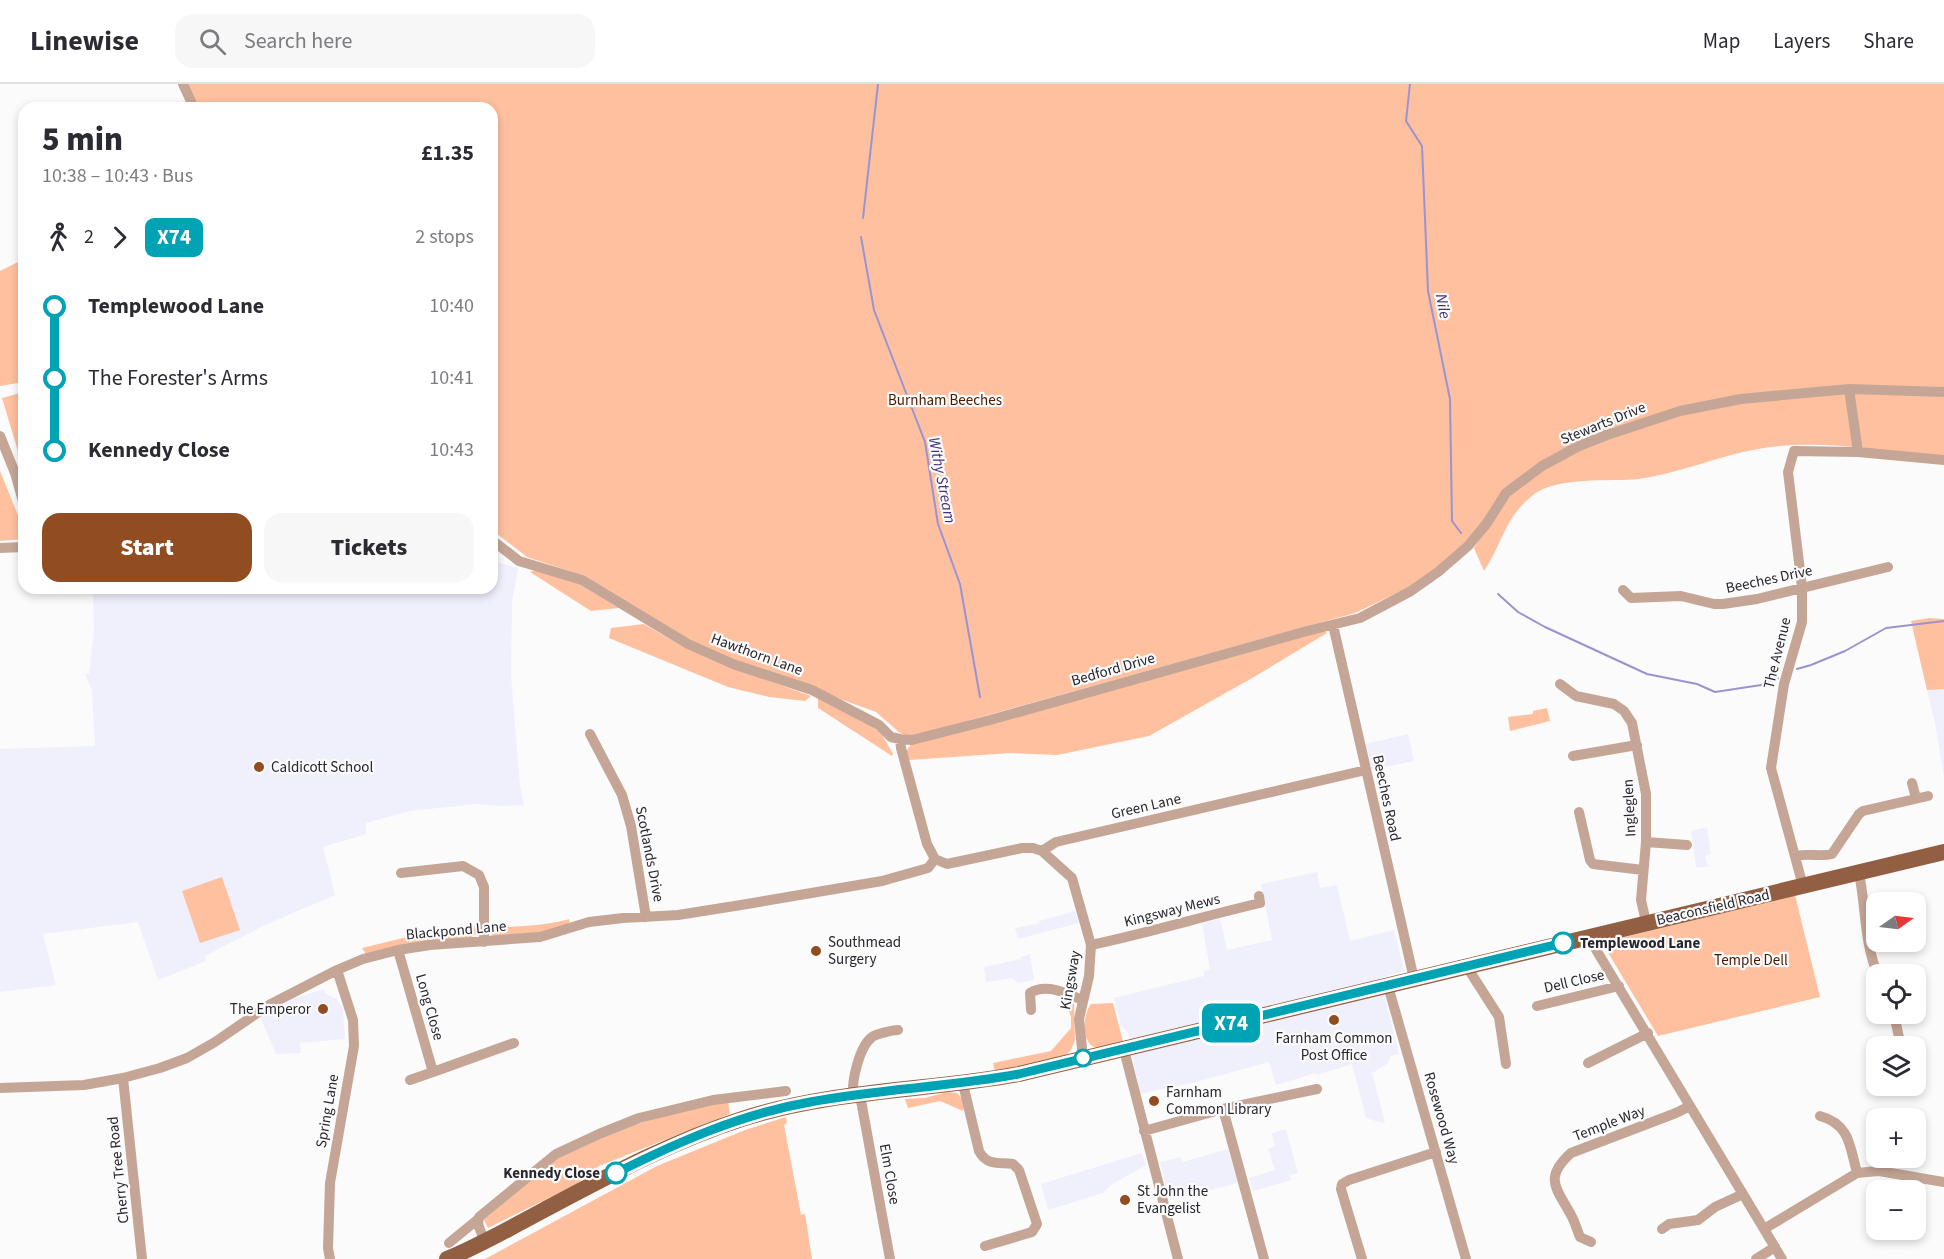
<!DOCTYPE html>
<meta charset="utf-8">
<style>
body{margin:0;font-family:"Source Sans 3",sans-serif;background:#f7f7f7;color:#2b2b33;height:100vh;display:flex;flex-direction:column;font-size:22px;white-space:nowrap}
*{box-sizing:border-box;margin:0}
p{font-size:20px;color:#7c7c81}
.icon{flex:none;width:33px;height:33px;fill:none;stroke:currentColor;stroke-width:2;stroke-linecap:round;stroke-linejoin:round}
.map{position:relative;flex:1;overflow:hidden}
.panel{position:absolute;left:18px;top:18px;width:480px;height:492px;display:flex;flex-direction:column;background:#fff;border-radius:18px;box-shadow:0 3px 9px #0003}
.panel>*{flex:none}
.badge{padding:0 12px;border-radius:9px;font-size:21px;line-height:39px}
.needle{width:39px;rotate:76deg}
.tools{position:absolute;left:1866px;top:808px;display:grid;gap:12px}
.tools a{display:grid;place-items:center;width:60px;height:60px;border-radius:12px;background:#fff;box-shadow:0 3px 9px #0003;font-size:30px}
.map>.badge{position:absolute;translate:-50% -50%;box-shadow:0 0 0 3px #fff}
.legs{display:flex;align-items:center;gap:9px;height:66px;padding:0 24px;font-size:20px}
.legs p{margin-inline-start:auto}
.head{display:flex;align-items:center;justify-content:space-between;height:102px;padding:0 24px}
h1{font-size:33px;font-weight:800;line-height:45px}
.primary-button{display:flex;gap:12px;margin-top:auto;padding:12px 24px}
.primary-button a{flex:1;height:69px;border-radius:18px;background:#914c22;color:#fff;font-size:24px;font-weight:800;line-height:69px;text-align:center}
.primary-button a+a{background:#f7f7f7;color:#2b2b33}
ul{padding:0 24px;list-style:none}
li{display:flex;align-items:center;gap:21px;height:72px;font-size:22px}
li i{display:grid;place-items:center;width:9px;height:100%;margin:0 8px;background:currentColor}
li i::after{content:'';width:15px;height:15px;margin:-8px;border:4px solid;border-radius:50%;background:#fff}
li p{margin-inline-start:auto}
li:first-child i{background:linear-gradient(#0000 50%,currentColor 0)}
li:last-child i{background:linear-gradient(currentColor 50%,#0000 0)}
header{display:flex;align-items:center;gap:36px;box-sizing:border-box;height:84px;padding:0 30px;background:#fff;border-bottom:2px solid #e1e1e2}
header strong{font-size:28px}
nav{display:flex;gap:33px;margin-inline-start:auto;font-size:21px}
.search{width:420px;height:54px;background:#f7f7f7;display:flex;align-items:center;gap:15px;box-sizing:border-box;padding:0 21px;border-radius:18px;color:#7c7c81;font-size:22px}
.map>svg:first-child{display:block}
.built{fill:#f0effc}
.green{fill:#fec09f}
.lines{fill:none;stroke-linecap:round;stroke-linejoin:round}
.stream{stroke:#9a93d3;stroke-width:2}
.street{stroke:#c5a696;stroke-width:10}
.primary{stroke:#935f43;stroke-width:16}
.line-1-casing{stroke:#fff;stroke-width:14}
.line-1{stroke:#00a3b4;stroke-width:9}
.poi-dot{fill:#914c22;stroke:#fbfbfb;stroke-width:2}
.stop-1-dot{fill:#fff;stroke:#00a3b4;stroke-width:3}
.labels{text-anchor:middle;stroke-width:4.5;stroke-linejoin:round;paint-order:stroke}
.park-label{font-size:15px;fill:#461c01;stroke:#fbfbfb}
.street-label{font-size:15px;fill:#27262f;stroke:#fbfbfb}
.poi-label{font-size:15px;fill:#27262f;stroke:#fbfbfb;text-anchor:start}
.stop-label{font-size:15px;font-weight:bold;fill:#27262f;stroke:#fbfbfb;text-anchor:start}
.water-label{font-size:16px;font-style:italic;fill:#42317d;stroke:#fbfbfb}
</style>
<header>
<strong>Linewise</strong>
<div class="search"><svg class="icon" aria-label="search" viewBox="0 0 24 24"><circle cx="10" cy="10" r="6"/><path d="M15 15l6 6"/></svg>Search here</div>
<nav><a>Map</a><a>Layers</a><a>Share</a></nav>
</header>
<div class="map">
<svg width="1944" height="1175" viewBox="0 0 1944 1175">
<rect width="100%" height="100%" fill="#fbfbfb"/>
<path class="built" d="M492,477L518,484L512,518L511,592L520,702L524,721L500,722L475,720L410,727L366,739V750L323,763L335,811L267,840L205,872L206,877L158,896L138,838L43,850L56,901L0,908V665L95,662L92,606L85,590H89L94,547L93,504H492Z
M1944,539V692L1935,640L1913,546Z
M1408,650L1414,677L1371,686L1366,660Z
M1707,743L1711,770L1705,772L1708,783H1696L1691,747Z
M1317,788L1320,804L1337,801L1350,857L1394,846L1404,887L1380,894L1399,970L1391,972L1387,980L1372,989L1385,1038L1382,1039L1366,1034L1352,980L1317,991L1316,989L1276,1001L1269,978L1196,998L1140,1010L1128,949L1121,941L1114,914L1204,892V887L1210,885L1202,839L1220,835L1227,866L1272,856L1261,800Z
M1075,827L1079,839L1018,855L1015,844L1037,840L1040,837Z
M1030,870L1034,896L1018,899L1012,894L986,898L984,883L1021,875V873Z
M324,905L325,909L337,915L343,925L345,955L300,959L301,969L276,970L259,930L298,913Z
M1286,1045L1298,1089L1289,1091L1292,1096L1253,1107L1249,1094L1275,1086L1268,1065L1275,1062L1272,1049Z
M1228,1065L1238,1099L1169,1116L1160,1078L1181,1073L1182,1078Z
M1142,1069L1146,1081L1111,1101L1103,1109L1048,1126L1041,1100Z"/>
<path class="green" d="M186,0H1944V304L1798,306L1612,344L1500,411L1483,441L1432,490L1405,505L1355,529L909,653L900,649L876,628L719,571L676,550L581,491L527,473L492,446V24H197Z
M24,175V298L0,302V187Z
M24,308V387L2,314Z
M1853,309L1944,311V374C1885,367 1817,354 1758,365C1718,372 1680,389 1639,395C1609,398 1557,392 1533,411C1505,433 1502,460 1484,487L1474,464L1501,423L1520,400L1543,385L1595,358L1691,328L1755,317Z
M0,387L24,446V455L0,457Z
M536,486L576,498L619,524L591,527L530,488Z
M1929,534L1944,535V605L1927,606L1911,537Z
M644,540L682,562L717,578L811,612L805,617L769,613L728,603L609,554L611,544Z
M1323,546L1327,549L1254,593L1149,652L1057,671L1011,669L909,676L906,667L912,659Z
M818,614L860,634L881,649L893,670L892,672L818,624Z
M1547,624L1550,637L1510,647L1508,633L1533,630V627Z
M222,793L240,846L200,859L182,807Z
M1795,811L1820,913L1658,952L1607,867L1609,857Z
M569,835L570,840C547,851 518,850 493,852L488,847V841C501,846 555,840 569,835Z
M474,842L477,844L478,849L469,854L366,870L362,864L432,847L471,844Z
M1068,916L1074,919L1075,956L1071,966L1067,970L1061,973L995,988L993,979L1051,967L1071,944V933L1065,917Z
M1113,919L1123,958C1116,960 1107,964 1100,964C1080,964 1082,931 1091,920Z
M947,1008L957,1009C962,1014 966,1019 963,1027L940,1017L908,1024L905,1015L925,1014Z
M728,1017L730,1030L599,1082L577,1100L488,1144L483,1134C506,1116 530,1092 555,1076C607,1044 669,1030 728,1017Z
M786,1033L787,1039L784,1041L801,1131L805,1130L812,1175H485L657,1082L745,1046Z"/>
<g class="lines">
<path class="stream" d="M1410,0L1406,37L1422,62L1428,207L1450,315L1452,437L1461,449
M863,134L878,0
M861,153L874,226L925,358L938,440L960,500L980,613
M1498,510L1518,528L1545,543L1647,590L1697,600L1715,608L1761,601L1778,594
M1797,585L1811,581L1845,567L1886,544L1944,537"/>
<path class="street" d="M183,0L194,24
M1849,305L1858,368
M0,352L15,389L24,421
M492,456L519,477L582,496L688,560L733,580L812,606L879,641L891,653L900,655L912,656L990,636L1307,547L1360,534L1411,507L1438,488L1468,462L1487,439L1506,409L1542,382L1579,362L1607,351L1680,327L1741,315L1849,305L1944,308
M0,464L24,463
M1623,506L1631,514L1681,512L1714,520H1723L1757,515L1888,483
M1333,541L1414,895
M1560,600L1576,612L1614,620L1624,627L1632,639L1646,710V758L1641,816L1646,838
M590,650L622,711L631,742L646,833
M900,655L901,664L927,760L935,775
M1573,672L1637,661
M1912,699L1916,714
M1579,728L1590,776L1593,780L1643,786
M1646,758L1687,761
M1042,767L1072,794L1091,861L1089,892L1079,935L1083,974
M1796,772C1808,769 1820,773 1832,770L1859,730L1863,727L1928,712
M935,775L947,780L1022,764H1033L1042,767L1056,758L1366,686
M401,789L463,782L479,791L484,803V858
M1859,789C1866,823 1864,859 1878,891
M1803,802L1771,684L1784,600L1802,538V503L1788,388L1794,367L1858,368L1944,376
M1591,852L1595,864L1782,1175
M1091,861C1148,849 1204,832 1260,819L1259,812
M398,866L433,988L410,996
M1467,883L1499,933L1506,980
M1388,902L1466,1175
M1537,922L1619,902
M1031,926L1030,909C1046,899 1067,909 1082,916
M1894,930L1901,963
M1124,966L1178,1175
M1588,979L1648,949
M433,988L514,959
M123,994L142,1175
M963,1000L979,1067C987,1082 998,1078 1013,1080L1019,1086L1037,1140L1032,1148L985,1162
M0,1004L84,1001L123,994L160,984L187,974L215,958L269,921L337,886L363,875L398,866L430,861L540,853L589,838L623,834L678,831L741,821L882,797L928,784L935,775
M853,1011C852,996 859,963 872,953C877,950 892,946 898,946
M860,1011L890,1175
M1223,1025L1264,1175
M1820,1032C1850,1040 1850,1063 1857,1089
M1144,1047L1223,1025L1317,1005
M1662,1145L1669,1140L1698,1136L1715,1123L1743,1110
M1764,1145L1857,1089L1879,1087L1944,1098
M1591,1158L1580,1153C1577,1146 1575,1138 1571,1131C1558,1106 1542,1095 1571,1069L1676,1029L1690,1022
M449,1159L477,1136
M485,1159L478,1140L479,1133L556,1070L599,1050L639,1034L713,1016L786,1007
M330,1175L328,1164L330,1099L354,962L353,936L337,886
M1362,1175L1341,1105L1342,1100L1349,1096L1436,1068
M1756,1175L1775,1163"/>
<path class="primary" d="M447,1175C481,1161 512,1143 544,1126C608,1092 673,1057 742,1035C831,1006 927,1007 1019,990L1944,768"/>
</g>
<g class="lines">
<defs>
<path id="line-1" d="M616,1089C678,1058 741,1030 810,1018C879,1005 950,1003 1019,990L1563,859"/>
</defs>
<use href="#line-1" class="line-1-casing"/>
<use href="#line-1" class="line-1"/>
</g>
<g class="poi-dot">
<circle cx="259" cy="683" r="6"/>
<circle cx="816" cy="867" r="6"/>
<circle cx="323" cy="925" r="6"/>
<circle cx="1334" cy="936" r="6"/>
<circle cx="1154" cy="1017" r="6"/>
<circle cx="1125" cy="1116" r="6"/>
</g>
<g class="stop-1-dot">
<circle cx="1563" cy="859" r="10"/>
<circle cx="1083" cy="974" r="8"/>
<circle cx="616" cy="1089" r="10"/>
</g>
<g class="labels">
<g class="park-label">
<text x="945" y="321">Burnham Beeches</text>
<text x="1751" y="881">Temple Dell</text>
</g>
<g class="street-label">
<text transform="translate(1603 339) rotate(-22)" y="5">Stewarts Drive</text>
<text transform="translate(1769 495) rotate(-12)" y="5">Beeches Drive</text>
<text transform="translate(1777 569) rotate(-76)" y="5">The Avenue</text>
<text transform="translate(757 570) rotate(20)" y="5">Hawthorn Lane</text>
<text transform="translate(1113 585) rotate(-16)" y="5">Bedford Drive</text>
<text transform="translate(1387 714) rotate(78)" y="5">Beeches Road</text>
<text transform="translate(1146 722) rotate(-13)" y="5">Green Lane</text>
<text transform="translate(1629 724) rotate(-93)" y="5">Ingleglen</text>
<text transform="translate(650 770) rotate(79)" y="5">Scotlands Drive</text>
<text transform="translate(1713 823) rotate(-13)" y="5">Beaconsfield Road</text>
<text transform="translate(1172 826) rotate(-14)" y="5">Kingsway Mews</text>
<text transform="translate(456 846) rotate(-5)" y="5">Blackpond Lane</text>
<text transform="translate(1070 896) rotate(-80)" y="5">Kingsway</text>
<text transform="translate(1574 897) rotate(-13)" y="5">Dell Close</text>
<text transform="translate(430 923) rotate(74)" y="5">Long Close</text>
<text transform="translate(327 1027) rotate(-80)" y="5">Spring Lane</text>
<text transform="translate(1442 1034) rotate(74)" y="5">Rosewood Way</text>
<text transform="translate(1609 1039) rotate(-21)" y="5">Temple Way</text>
<text transform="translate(118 1086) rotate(-96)" y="5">Cherry Tree Road</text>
<text transform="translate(890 1090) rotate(80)" y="5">Elm Close</text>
</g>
<g class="poi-label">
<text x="271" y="688">Caldicott School</text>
<text x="828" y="863">Southmead<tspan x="828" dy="17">Surgery</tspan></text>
<text x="311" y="930" text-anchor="end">The Emperor</text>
<text x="1334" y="959" text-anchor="middle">Farnham Common<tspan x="1334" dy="17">Post Office</tspan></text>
<text x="1166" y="1013">Farnham<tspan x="1166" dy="17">Common Library</tspan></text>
<text x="1137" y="1112">St John the<tspan x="1137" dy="17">Evangelist</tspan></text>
</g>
<g class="stop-label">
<text x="1580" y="864">Templewood Lane</text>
<text x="600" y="1094" text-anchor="end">Kennedy Close</text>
</g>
<g class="water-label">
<text transform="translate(1444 222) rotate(79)" y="6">Nile</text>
<text transform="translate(943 396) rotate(79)" y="6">Withy Stream</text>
</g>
</g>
</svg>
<div class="tools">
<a><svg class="needle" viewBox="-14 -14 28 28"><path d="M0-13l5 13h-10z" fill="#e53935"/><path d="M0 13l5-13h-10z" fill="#7c7c81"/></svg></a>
<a><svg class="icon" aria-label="locate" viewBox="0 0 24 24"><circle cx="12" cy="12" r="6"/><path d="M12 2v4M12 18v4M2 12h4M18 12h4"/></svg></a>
<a><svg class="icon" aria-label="layers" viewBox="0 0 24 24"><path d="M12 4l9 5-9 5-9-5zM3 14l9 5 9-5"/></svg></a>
<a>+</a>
<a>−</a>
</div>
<b class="badge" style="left:1231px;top:939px;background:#00a3b4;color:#fff">X74</b>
<section class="panel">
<div class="head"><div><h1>5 min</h1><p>10:38 – 10:43 · Bus</p></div><b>£1.35</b></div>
<div class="legs"><svg class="icon" aria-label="walk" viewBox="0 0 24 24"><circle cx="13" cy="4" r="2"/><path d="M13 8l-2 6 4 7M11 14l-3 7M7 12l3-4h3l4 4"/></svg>2<svg class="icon" aria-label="forward" viewBox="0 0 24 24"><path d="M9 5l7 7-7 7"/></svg><b class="badge" style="background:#00a3b4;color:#fff">X74</b><p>2 stops</p></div>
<ul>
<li><i style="color:#00a3b4"></i><b>Templewood Lane</b><p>10:40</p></li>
<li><i style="color:#00a3b4"></i><span>The Forester's Arms</span><p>10:41</p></li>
<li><i style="color:#00a3b4"></i><b>Kennedy Close</b><p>10:43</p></li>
</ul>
<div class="primary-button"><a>Start</a><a>Tickets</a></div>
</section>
</div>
